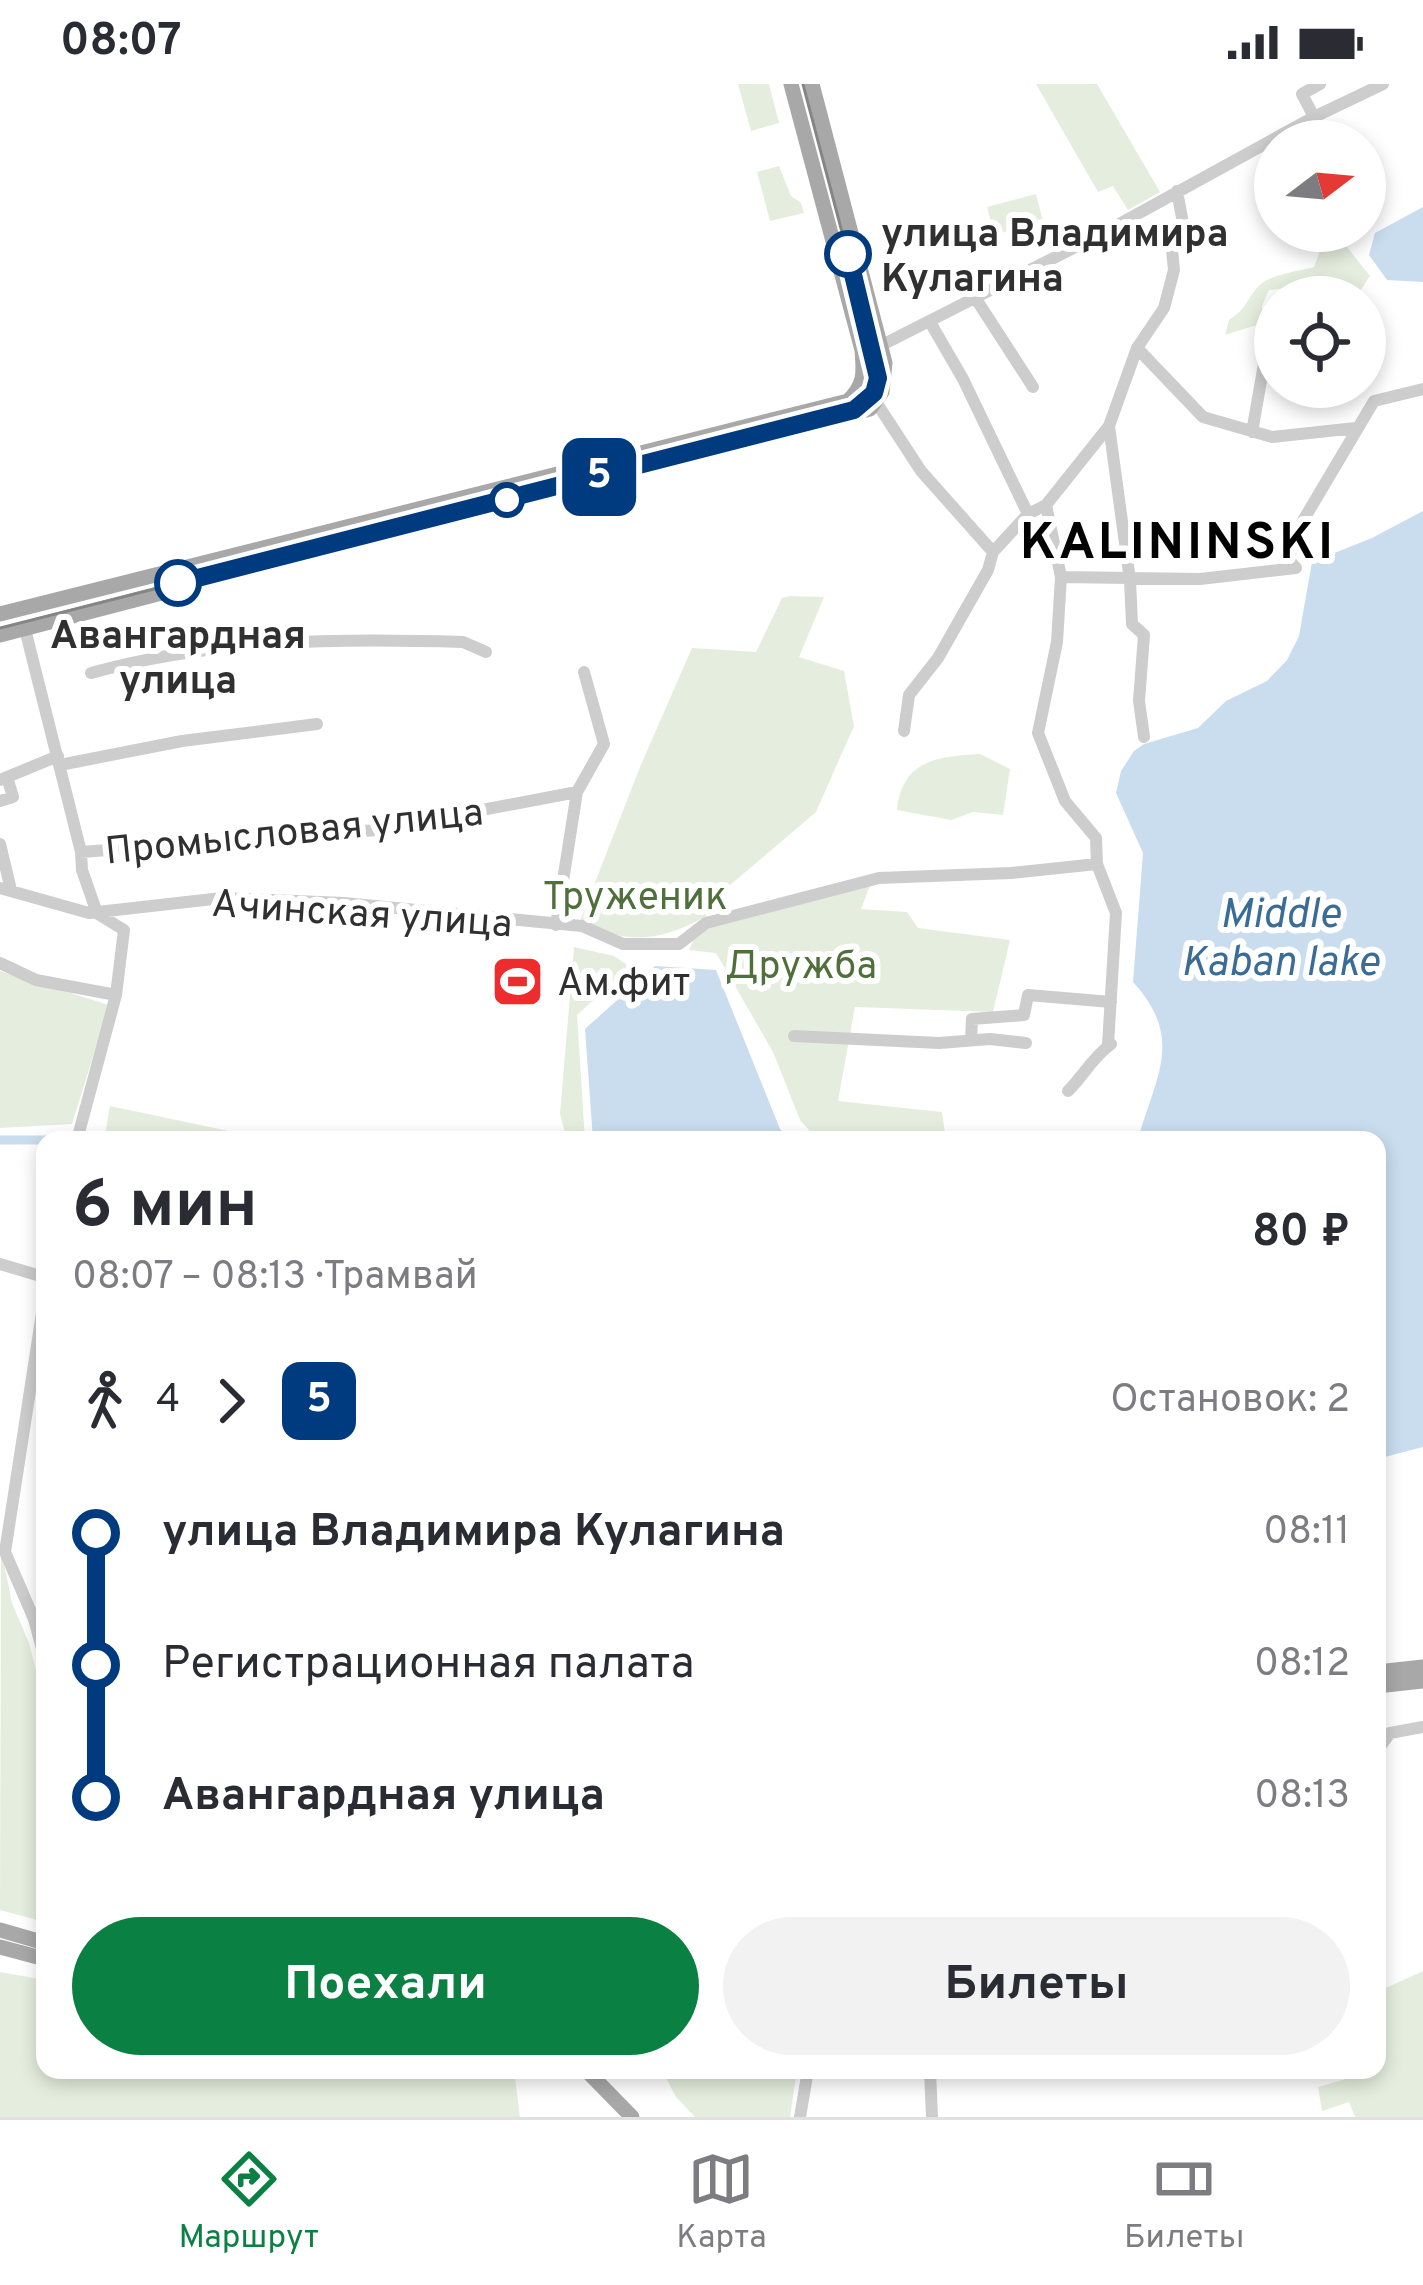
<!DOCTYPE html>
<html lang="ru">
<meta charset="utf-8">
<style>
body{margin:0;font-family:Overpass,sans-serif;background:#f2f2f3;color:#2b2b33;height:100vh;display:flex;flex-direction:column;font-size:45px;white-space:nowrap}
*{box-sizing:border-box;margin:0}
p{font-size:39px;color:#7c7c81}
.icon{flex:none;width:66px;height:66px;fill:none;stroke:currentColor;stroke-width:2;stroke-linecap:round;stroke-linejoin:round}
.map{position:relative;flex:1;overflow:hidden}
.panel{position:absolute;left:36px;top:1047px;width:1350px;height:948px;display:flex;flex-direction:column;background:#fff;border-radius:24px;box-shadow:0 6px 18px #0003}
.panel>*{flex:none}
.badge{padding:0 24px;border-radius:18px;font-size:42px;line-height:78px}
.needle{width:78px;rotate:74deg}
.fabs{position:absolute;left:1254px;top:36px;display:grid;gap:24px}
.fabs a{display:grid;place-items:center;width:132px;height:132px;border-radius:50%;background:#fff;box-shadow:0 6px 18px #0003;font-size:60px}
.map>.badge{position:absolute;translate:-50% -50%;box-shadow:0 0 0 6px #fff}
.legs{display:flex;align-items:center;gap:18px;height:132px;padding:0 36px;font-size:39px}
.legs p{margin-inline-start:auto}
.summary{display:flex;align-items:center;justify-content:space-between;height:204px;padding:0 36px}
h1{font-size:66px;font-weight:700;line-height:90px}
.cta{display:flex;gap:24px;margin-top:auto;padding:24px 36px}
.cta a{flex:1;height:138px;border-radius:72px;background:#0b8043;color:#fff;font-size:48px;font-weight:700;line-height:138px;text-align:center}
.cta a+a{background:#f2f2f3;color:#2b2b33}
ul{padding:0 36px;list-style:none}
li{display:flex;align-items:center;gap:42px;height:132px;font-size:45px}
li i{display:grid;place-items:center;width:18px;height:100%;margin:0 15px;background:currentColor}
li i::after{content:'';width:30px;height:30px;margin:-15px;border:9px solid;border-radius:50%;background:#fff}
li p{margin-inline-start:auto}
li:first-child i{background:linear-gradient(#0000 50%,currentColor 0)}
li:last-child i{background:linear-gradient(currentColor 50%,#0000 0)}
.status{display:flex;justify-content:space-between;align-items:center;height:84px;padding:0 60px;background:#fff;direction:ltr}
.status svg{height:33px;fill:currentColor}
.menu{display:flex;justify-content:space-around;align-items:center;height:168px;border-top:3px solid #e1e1e2;background:#fff;font-size:33px;color:#7c7c81}
.menu a{display:grid;justify-items:center;gap:6px}
.menu .on{color:#0b8043}
.map>svg:first-child{display:block}
.green{fill:#e5eede}
.water{fill:#c9ddee}
.lines{fill:none;stroke-linecap:round;stroke-linejoin:round}
.canal{stroke:#c9ddee;stroke-width:9}
.minor{stroke:#cdcdcd;stroke-width:12}
.major{stroke:#a8a8a8;stroke-width:15}
.tram{stroke:#858585;stroke-width:3}
.line-1-casing{stroke:#fff;stroke-width:27}
.line-1{stroke:#003b80;stroke-width:18}
.stop-1-dot{fill:#fff;stroke:#003b80;stroke-width:6}
.labels{text-anchor:middle;stroke-width:12;stroke-linejoin:round;paint-order:stroke}
.stop-label{font-size:39px;font-weight:bold;fill:#303030;stroke:#fff;text-anchor:start}
.street-label{font-size:39px;fill:#303030;stroke:#fff}
.park-label{font-size:39px;fill:#4f6f3b;stroke:#fff}
.poi-label{font-size:39px;fill:#303030;stroke:#fff;text-anchor:start}
.water-label{font-size:42px;font-style:italic;fill:#396c97;stroke:#fff}
.district-label{font-size:51px;font-weight:bold;letter-spacing:3px;fill:#000;stroke:#fff}
</style>
<div class="status"><b>08:07</b><svg viewBox="0 0 49 12"><path d="M0 12V9h3v3zM5 12V6h3v6zM10 12V3h3v9zM15 12V0h3v12zM26 1h20v11H26zM47 4h2v5h-2z"/></svg></div>
<div class="map">
<svg width="1423" height="2033" viewBox="0 0 1423 2033">
<rect width="100%" height="100%" fill="#fff"/>
<path class="green" d="M738,0H769L779,39L751,47Z
M1036,0H1097L1160,108L1128,126L1113,102L1098,108Z
M779,82L791,112L801,119L804,129L770,137L757,88Z
M1036,110L1043,137L994,151L987,123Z
M1322,161L1347,163L1370,192L1356,213L1298,203L1269,206L1262,222L1263,239L1225,251L1229,236C1247,224 1244,220 1256,205C1267,190 1297,188 1314,183Z
M790,512L824,513L799,573L844,587L854,642L816,728L703,824L707,833L874,791L861,825L907,828L918,844L1010,856L993,928L855,923L838,1017L942,1028L946,1056H818L800,1036L773,968L716,869L689,866L703,834C657,858 627,861 580,837L640,683L692,564L756,568L782,514Z
M980,670L1010,685L1003,731L973,728L951,736L897,726C902,677 936,672 980,670Z
M574,863L614,872L630,883L577,931L585,1056H567L560,1030Z
M0,887L109,921L72,1040L0,1044Z
M110,1022L272,1056H104Z
M1,1465L12,1519L29,1559L45,1622V1838L0,1826Z
M1423,1887V2033H1355L1349,2018L1322,2027L1318,2003L1377,1986V1908Z
M0,1888L45,1896V1986H514L520,2033H0Z
M662,1986H797L790,2033H695L676,2013Z"/>
<path class="water" d="M1423,123V198L1387,196L1369,171L1375,149Z
M1423,427V1363L1377,1375V1056H1130L1140,1048C1159,987 1182,952 1133,898L1143,769L1116,709L1121,687L1134,667L1144,660L1198,644L1226,617L1267,597L1287,576L1299,552L1312,478L1372,454Z
M655,882L716,886L780,1045L791,1056H593L585,945Z"/>
<g class="lines">
<path class="canal" d="M0,1056H78"/>
<path class="minor" d="M1314,33L1302,10L1320,0
M976,215L1033,303
M930,238L963,295L1028,430
M882,261L1101,150L1314,33L1383,0
M1137,264L1203,333L1272,353L1356,344
M876,318L921,387L993,468
M1252,348L1268,257L1275,244
M1046,421L1061,493L1057,558L1038,649L1065,717L1096,754L1097,780L1116,829L1108,961
M1061,493L1200,495L1296,484L1288,475L1304,435L1374,317L1423,305
M25,545L81,768L82,786L97,829
M91,589C213,555 338,554 463,558L486,568
M904,647L909,611L938,574L988,486L993,468L1028,430L1046,421L1109,342
M1144,653L1139,617L1144,551L1132,540L1130,496L1109,342L1137,264L1164,224L1174,186L1172,166L1185,150L1177,107
M60,681L182,657L317,640
M0,696L58,672
M0,717L13,713L7,693
M0,760L11,806
M81,768L377,746L577,708
M0,804L89,829L222,814L344,819L582,842L623,860H679L706,839L879,794L1011,789L1097,780
M556,841L577,708L604,660L584,588
M0,879L36,896L116,911
M794,952L939,959L990,955L1026,959
M971,956L972,935L1024,931L1028,911L1111,918
M1068,1007C1084,991 1092,974 1111,960
M77,1056L116,911L124,846L98,830
M0,1180L37,1191
M45,1210L5,1468L34,1535L45,1576
M1377,1667L1390,1649L1423,1643
M930,1986L932,2033
M800,2033L808,1986"/>
<path class="major" d="M0,530L848,317C865,301 864,289 862,266L791,0
M0,551L870,325L882,308L885,279L812,0
M1377,1588L1423,1583
M1377,1602L1423,1597
M0,1846L45,1859
M0,1863L45,1875
M586,1986L632,2033"/>
<path class="tram" d="M0,544L732,359C761,351 850,335 868,316C877,306 878,294 877,281L803,0"/>
</g>
<g class="lines">
<defs>
<path id="line-1" d="M178,499L854,326L874,309L878,294L848,170"/>
</defs>
<use href="#line-1" class="line-1-casing"/>
<use href="#line-1" class="line-1"/>
</g>
<defs>
<symbol id="stadium-square" viewBox="-11 -11 22 22"><rect x="-9" y="-9" width="18" height="18" rx="4" fill="#ee2b2d" stroke="#fff"/><path d="M0-5a6.5 5 0 1 0 0 10a6.5 5 0 1 0 0-10ZM-3.5-1.8h7v3.6h-7Z" fill="#fff"/></symbol>
</defs>
<g fill-rule="evenodd">
<use href="#stadium-square" x="488" y="868" width="59" height="59"/>
</g>
<g class="stop-1-dot">
<circle cx="848" cy="170" r="21"/>
<circle cx="507" cy="416" r="15"/>
<circle cx="178" cy="499" r="21"/>
</g>
<g class="labels">
<g class="stop-label">
<text x="881" y="162">улица Владимира<tspan x="881" dy="45">Кулагина</tspan></text>
<text x="178" y="564" text-anchor="middle">Авангардная<tspan x="178" dy="45">улица</tspan></text>
</g>
<g class="street-label">
<text transform="translate(294 746) rotate(-6)" y="14">Промысловая улица</text>
<text transform="translate(362 828) rotate(4)" y="14">Ачинская улица</text>
</g>
<g class="park-label">
<text x="635" y="825">Труженик</text>
<text x="801" y="894">Дружба</text>
</g>
<g class="poi-label">
<text x="557" y="911">Ам.фит</text>
</g>
<g class="water-label">
<text x="1280" y="843">Middle<tspan x="1280" dy="48">Kaban lake</tspan></text>
</g>
<g class="district-label">
<text x="1178" y="474">KALININSKI</text>
</g>
</g>
</svg>
<div class="fabs">
<a><svg class="needle" viewBox="-14 -14 28 28"><path d="M0-13l5 13h-10z" fill="#e53935"/><path d="M0 13l5-13h-10z" fill="#7c7c81"/></svg></a>
<a><svg class="icon" aria-label="locate" viewBox="0 0 24 24"><circle cx="12" cy="12" r="6"/><path d="M12 2v4M12 18v4M2 12h4M18 12h4"/></svg></a>
</div>
<b class="badge" style="left:599px;top:393px;background:#003b80;color:#fff">5</b>
<section class="panel">
<div class="summary"><div><h1>6 мин</h1><p>08:07 – 08:13 · Трамвай</p></div><b>80 ₽</b></div>
<div class="legs"><svg class="icon" aria-label="walk" viewBox="0 0 24 24"><circle cx="13" cy="4" r="2"/><path d="M13 8l-2 6 4 7M11 14l-3 7M7 12l3-4h3l4 4"/></svg>4<svg class="icon" aria-label="forward" viewBox="0 0 24 24"><path d="M9 5l7 7-7 7"/></svg><b class="badge" style="background:#003b80;color:#fff">5</b><p>Остановок: 2</p></div>
<ul>
<li><i style="color:#003b80"></i><b>улица Владимира Кулагина</b><p>08:11</p></li>
<li><i style="color:#003b80"></i><span>Регистрационная палата</span><p>08:12</p></li>
<li><i style="color:#003b80"></i><b>Авангардная улица</b><p>08:13</p></li>
</ul>
<div class="cta"><a>Поехали</a><a>Билеты</a></div>
</section>
</div>
<nav class="menu">
<a class="on"><svg class="icon" aria-label="directions" viewBox="0 0 24 24"><path d="M12 3l9 9-9 9-9-9zM9 14v-3h6M13 9l2 2-2 2"/></svg>Маршрут</a>
<a><svg class="icon" aria-label="map" viewBox="0 0 24 24"><path d="M3 6l6-2 6 2 6-2v14l-6 2-6-2-6 2zM9 4v14M15 6v14"/></svg>Карта</a>
<a><svg class="icon" aria-label="tickets" viewBox="0 0 24 24"><path d="M3 7h18v10H3zM15 7v10"/></svg>Билеты</a>
</nav>
